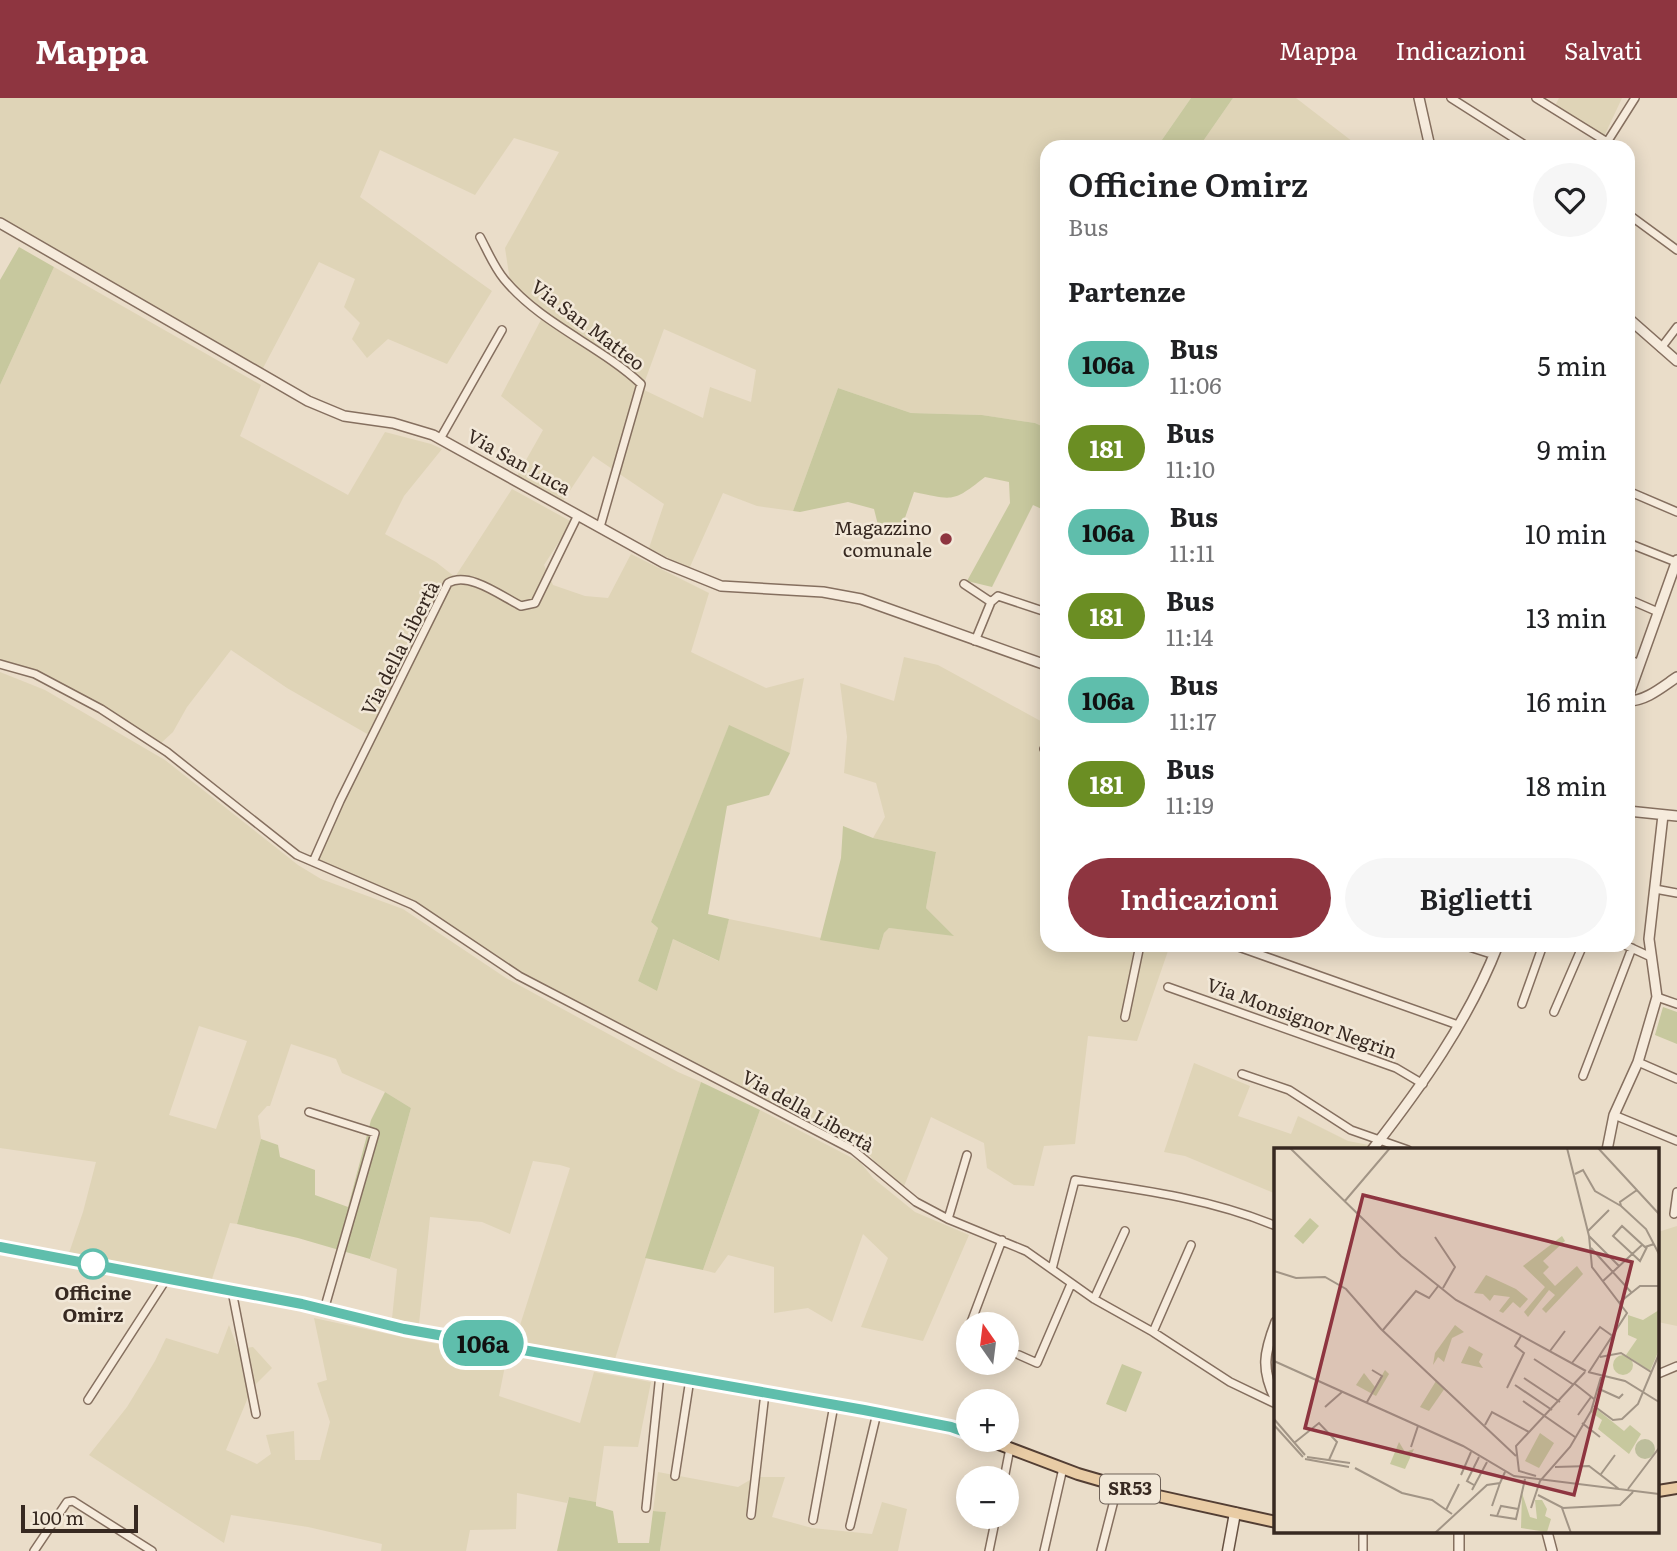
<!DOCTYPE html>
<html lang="it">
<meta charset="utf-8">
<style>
body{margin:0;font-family:Literata,serif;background:#f6f6f6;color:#202124;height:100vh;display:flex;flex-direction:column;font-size:26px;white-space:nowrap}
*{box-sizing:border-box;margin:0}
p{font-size:23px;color:#757577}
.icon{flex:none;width:38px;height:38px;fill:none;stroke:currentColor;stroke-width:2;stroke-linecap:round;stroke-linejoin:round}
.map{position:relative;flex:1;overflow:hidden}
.drawer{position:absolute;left:1040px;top:42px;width:595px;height:812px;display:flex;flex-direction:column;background:#fff;border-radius:21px;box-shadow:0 4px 18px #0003}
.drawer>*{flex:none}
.badge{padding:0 14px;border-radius:23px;font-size:24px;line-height:46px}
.needle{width:46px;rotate:346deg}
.tools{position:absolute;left:956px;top:1214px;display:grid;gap:14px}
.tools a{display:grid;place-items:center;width:63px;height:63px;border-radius:50%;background:#fff;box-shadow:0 4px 18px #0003;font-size:35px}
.scale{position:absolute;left:21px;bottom:18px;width:117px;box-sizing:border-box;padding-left:7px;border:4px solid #372921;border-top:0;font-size:19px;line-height:24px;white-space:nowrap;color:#372921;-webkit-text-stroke:5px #f2e8d8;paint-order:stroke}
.map>.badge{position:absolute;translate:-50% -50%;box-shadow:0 0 0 4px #fff}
h2{padding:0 28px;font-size:26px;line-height:63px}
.round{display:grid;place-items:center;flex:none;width:74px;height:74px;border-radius:37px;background:#f6f6f6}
.headline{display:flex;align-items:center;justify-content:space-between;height:119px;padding:0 28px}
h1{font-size:33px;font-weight:600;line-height:52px}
.primary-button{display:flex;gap:14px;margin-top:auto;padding:14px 28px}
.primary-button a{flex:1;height:80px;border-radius:42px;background:#8e3540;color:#fff;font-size:28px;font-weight:600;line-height:80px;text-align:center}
.primary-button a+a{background:#f6f6f6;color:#202124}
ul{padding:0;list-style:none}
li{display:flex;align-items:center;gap:21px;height:84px;padding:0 28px}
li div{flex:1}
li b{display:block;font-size:26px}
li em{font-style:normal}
li .badge{min-width:77px;font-weight:700;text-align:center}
header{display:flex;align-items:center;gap:42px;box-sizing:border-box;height:98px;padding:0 35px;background:#8e3540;color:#fff}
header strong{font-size:33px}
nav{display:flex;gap:38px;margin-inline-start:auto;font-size:24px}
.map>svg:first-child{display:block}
.farmland{fill:#dfd4b7;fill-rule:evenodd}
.green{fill:#c7c89e}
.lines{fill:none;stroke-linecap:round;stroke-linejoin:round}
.minor-casing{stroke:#856f5f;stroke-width:10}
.tertiary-casing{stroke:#856f5f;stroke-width:12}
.secondary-casing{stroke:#675142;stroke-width:13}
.primary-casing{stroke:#533e33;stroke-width:14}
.minor{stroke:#f6ebdc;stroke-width:7}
.tertiary{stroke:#f6ebdc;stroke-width:9}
.secondary{stroke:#f6ebdc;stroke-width:10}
.primary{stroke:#e9cca5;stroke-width:10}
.line-casing{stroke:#fff;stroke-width:16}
.line{stroke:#5fbeac;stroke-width:10}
.poi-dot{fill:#8e3540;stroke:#f2e8d8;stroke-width:2.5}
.stop-dot{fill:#fff;stroke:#5fbeac;stroke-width:3.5}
.labels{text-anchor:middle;stroke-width:5;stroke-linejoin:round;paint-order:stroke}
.shield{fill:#f2e8d8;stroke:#6f6258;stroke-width:2}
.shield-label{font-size:18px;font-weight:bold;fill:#372921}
.street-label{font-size:19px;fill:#372921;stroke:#f2e8d8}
.poi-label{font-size:19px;fill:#372921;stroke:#f2e8d8;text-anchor:end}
.stop-label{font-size:19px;font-weight:bold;fill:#372921;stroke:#f2e8d8}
.inset-road{fill:none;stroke:#a29586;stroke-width:2}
.view{fill:#8e3540;fill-opacity:0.15;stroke:#8e3540;stroke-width:3.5}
.inset-edge{fill:none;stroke:#372921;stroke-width:3.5}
</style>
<header>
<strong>Mappa</strong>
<nav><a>Mappa</a><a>Indicazioni</a><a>Salvati</a></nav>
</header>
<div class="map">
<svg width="1677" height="1453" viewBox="0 0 1677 1453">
<rect width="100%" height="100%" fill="#eaddc9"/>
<path class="farmland" d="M0,0H1191L1157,49H1046V169L1040,180L1046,184V330L1035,325L982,317L911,315L838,290L793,413L757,408L723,395L689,471L649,450L664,406L593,358L563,403L517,378L543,332L501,298L543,218L512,196L505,150L559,54L514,40L475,97L380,52L360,99L492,193L447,266L388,241L367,260L352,241L360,225L344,209L355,181L319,164L262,272L0,122ZM664,231L756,272L751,304L710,289L703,320L642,291Z
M1233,0H1296L1357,47L1199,49Z
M1559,0H1622L1601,45L1555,8Z
M54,169L261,287L240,338L348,397L385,334L431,346L442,351L404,398L385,436L436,464L455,479L512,391L572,424L544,467L553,487L585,498L608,500L631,456L709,495L691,554L766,590L804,580L790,655L729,628L651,824L658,830L638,883L657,893L673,841L718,863L729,821L879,852L884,835L889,830L953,837L926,810L936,754L873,740L885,719L876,685L844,675L847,639L840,585L894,603L904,559L938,567L1046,626V847H1170L1137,943L1088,938L1075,1046L1044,1048L1034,1088L1014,1087L987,1070L984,1045L931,1019L903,1091L881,1072L867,1054L736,987L684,963L512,870L408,801L312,761L376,641L287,590L231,552L187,609L173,634L160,646L51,582L16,567L0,562V287Z
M0,574L45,592L165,662L298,767L321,781L403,811L506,880L678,974L701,984L615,1261L515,1243L570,1070L560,1067L533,1063L510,1136L482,1124L430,1119L419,1226L392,1221L397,1171L370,1162L411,1010L385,994L342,975L336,961L291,946L270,1008H267L258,1018L261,1041L237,1126L230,1125L212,1181L69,1155L83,1114L96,1064L0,1050ZM199,928L247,943L216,1031L169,1017Z
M1194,965L1250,988L1238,1018L1291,1036L1298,1018L1348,1043L1369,1047L1366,1052H1276V1096L1185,1058L1164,1054Z
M760,1012L860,1064L873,1080L915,1114L969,1137L923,1243L861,1229L888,1160L863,1136L832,1224L808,1210L774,1215V1169L728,1157L715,1175L703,1172Z
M1677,1128V1228L1658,1224V1134Z
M314,1220L421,1243L507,1258L499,1298L580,1325L594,1274L651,1284L638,1349L604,1348L596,1404L569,1399L567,1405L517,1395L516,1431L470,1432L466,1453H381L382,1446L308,1429L231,1417L224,1445L89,1357L127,1309L155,1263L166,1240L218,1256L229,1227L238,1251L253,1249L272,1270L252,1290L226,1352L257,1366L271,1356L266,1337L294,1333L295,1362H320L330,1324L317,1285L327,1282Z
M658,1374L738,1389L755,1379H785L772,1419L812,1430L872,1436L882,1404L907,1411L898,1453H660L666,1414L653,1413Z"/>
<path class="green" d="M1191,0H1233L1199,49H1157Z
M19,149L54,169L0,287V182Z
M838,290L911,315L982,317L1035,325L1046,330V413L1033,407L992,489L967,483L1010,405L1009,384L985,379C952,405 954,402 914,394L899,437L879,431L874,411L848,404L800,414L793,413Z
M729,627L790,655L769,697L727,708L708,816L729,821L719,863L673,841L657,893L638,883L658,830L651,824Z
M843,728L873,740L936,754L926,810L954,838L889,830L884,835L879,852L820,842L841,760Z
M1663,909L1677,914V946L1655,937Z
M701,984L760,1012L703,1172L645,1160Z
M385,994L411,1010L370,1161L298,1140L237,1126L261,1041L278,1047L280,1059L315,1072V1097L348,1109L371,1022Z
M1122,1266L1142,1274L1126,1314L1106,1306Z
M569,1399L596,1404V1408L613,1413L618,1445H649L653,1413L666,1414L660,1453H557Z"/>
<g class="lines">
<defs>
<path id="minor" d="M1451,0L1528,49
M1536,0L1607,44
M1604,49L1635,0
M1628,116L1677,152
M480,139C487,152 494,169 504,181C541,226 599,247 641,286L600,429
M1661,250L1677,229
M440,341L502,232
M1628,393L1677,414
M1628,445L1676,464
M964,486L991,504
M1628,501L1658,514
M975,543L991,504L998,498L1046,514
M1628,561L1640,566
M0,566L35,576L101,611L167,654L297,757L413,807L519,878L853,1052L916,1104L948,1121L1026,1153L1094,1201L1153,1234L1230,1284L1276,1306
M1044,651L1046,652
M313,764L340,703L448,485C469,473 501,498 521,508L535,505L578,417
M1655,791L1677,795
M1233,847L1458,927
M1463,847L1488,855L1492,847
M1625,847L1651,859
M1168,889L1396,970L1423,986
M1657,899L1677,906
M1522,906L1543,847
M1554,914L1583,847
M1125,919L1140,847
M1638,964L1677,981
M1242,976L1289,992L1351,1032L1408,1052
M1583,978L1632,850
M309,1014L375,1035L324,1212
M1614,1017L1677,1043
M1674,1116L1677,1094
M948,1121L967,1057
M1052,1171L1075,1082C1144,1092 1211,1101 1276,1128
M232,1193L256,1316
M1094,1201L1125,1133
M970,1227L1002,1142
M1153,1234L1191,1147
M962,1248L968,1232
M1019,1257L1037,1265L1071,1186
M1658,1276L1677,1268
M88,1302L167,1180
M675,1378L690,1281
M1004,1381L1010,1350
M646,1410L660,1276
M751,1417L765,1295
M813,1422L834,1307
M850,1428L877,1315
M1363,1434V1453
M34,1453L67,1404L73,1403L152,1453
M989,1453L996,1419
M1044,1453L1063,1370
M1101,1453L1118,1387"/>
<path id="tertiary" d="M1419,0L1430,49
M0,125L308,303L344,318L393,325L433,337L664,465L721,488L823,494L861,501L1046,567
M1628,220L1677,263
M1628,599L1677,462
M1628,603C1646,603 1662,589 1677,579
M1628,713L1677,718
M1372,1052C1421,989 1469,922 1498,847
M1607,1052L1614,1017L1638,964L1657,899L1649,841L1663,717
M1276,1224C1264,1255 1261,1271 1276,1302
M1459,1434V1453
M1547,1434L1552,1453"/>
<path id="secondary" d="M1228,1453L1235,1415"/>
<path id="primary" d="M0,1149L302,1206L404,1231L864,1312L951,1329L968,1335
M988,1342L1078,1376L1140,1394L1276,1424
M1658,1393L1677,1390"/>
</defs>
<use href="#minor" class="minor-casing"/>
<use href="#tertiary" class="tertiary-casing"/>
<use href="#secondary" class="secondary-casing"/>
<use href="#primary" class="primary-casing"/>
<use href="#minor" class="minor"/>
<use href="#tertiary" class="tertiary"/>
<use href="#secondary" class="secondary"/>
<use href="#primary" class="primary"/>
</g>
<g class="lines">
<defs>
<path id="line" d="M0,1149L302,1206L404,1231L864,1312L951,1329L968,1335"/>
</defs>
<use href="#line" class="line-casing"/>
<use href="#line" class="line"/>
</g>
<circle class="poi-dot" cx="946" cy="441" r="7"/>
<circle class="stop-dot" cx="93" cy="1166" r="14"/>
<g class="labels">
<rect class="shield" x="1100" y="1376.5" width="60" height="29" rx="5"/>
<g class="shield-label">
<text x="1130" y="1397">SR53</text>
</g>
<g class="street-label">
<text transform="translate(588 227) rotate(37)" y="7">Via San Matteo</text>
<text transform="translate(519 364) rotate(29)" y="7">Via San Luca</text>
<text transform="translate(400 550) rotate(-63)" y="7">Via della Libertà</text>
<text transform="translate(1302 920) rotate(20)" y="7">Via Monsignor Negrin</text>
<text transform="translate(808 1013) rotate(29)" y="7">Via della Libertà</text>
</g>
<g class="poi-label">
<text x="932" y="437">Magazzino<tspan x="932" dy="22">comunale</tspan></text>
</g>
<g class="stop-label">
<text x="93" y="1202">Officine<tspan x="93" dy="22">Omirz</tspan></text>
</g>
</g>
<g transform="translate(1274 1050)">
<rect width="385" height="385" fill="#eaddc9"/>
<path d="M36,70L45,78L29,96L20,88ZM288,88L291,93L269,113L275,119L269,125L281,138L303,118L309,126L272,165L268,161L281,147L275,142L254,169L250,164L271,139L249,118ZM212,127L242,141L254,151L246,160L239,154L229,165L225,163L236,149L220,147L216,153L209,146L200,145ZM385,162V202L376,223L352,207L363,191L354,187V167L369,172ZM181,177L190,184L178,190L170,214L164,209L159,217L161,205ZM195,198L209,206L205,214L209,220L187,215ZM339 217a10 10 0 1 1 20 0a10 10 0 1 1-20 0ZM111,222L115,226L102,248L82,237L90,225L101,239ZM162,233L171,240L155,263L146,259ZM320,259L350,283L356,277L367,286L355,306L324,281L328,272L317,264ZM266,285L280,295L265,320L251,313ZM125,294L131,304L140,301L131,321L116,316ZM248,345L256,369L263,371L261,352H268L273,361L271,368L277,371L273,384L247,380Z" fill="#c7c89e"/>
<path d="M361 301a10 10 0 1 1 20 0a10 10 0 1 1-20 0Z" fill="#bdbe9c"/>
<path class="inset-road" d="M16,0L127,108L182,152L312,223M293,0L315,88L318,119L353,165L315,224M324,0L385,66M301,26L309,22L321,43L347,58M363,42L346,54L347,58L372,81L385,106M70,54L116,0M314,83L335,62M315,88L345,118M161,89L181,119L169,140M373,99L366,113L339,88L348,78L371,99L380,96M317,100L357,144M0,123L22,130L51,129L72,141L107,181L242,308M329,133L368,97M346,154L366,138H385M109,182L142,143L155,150L165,137M276,203L291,183M326,209L347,205L377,224M260,211L300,237M0,213L189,298L240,328L385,346M298,215L326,179L340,189M314,224L351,233L385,254M250,230L286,254M301,236L320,251M241,237L278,262M233,240L250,205L241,198L247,188M323,240L345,250L349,246M249,253L301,289M93,254L108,228L98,222M320,258L339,272L348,271L364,256L385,206M51,259L68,244M304,267L317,249M0,271L31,307M308,275L326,289M0,277L29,309M211,277L218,264L255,284M20,295L45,275L63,294L55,312M137,299L144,278M33,309L76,315M31,311L75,319M281,319L315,318L345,341M81,320L128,345L158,352L178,366M327,326L341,307M187,327L197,304M262,328L245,323L242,298L311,224M200,337L193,333L205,309M354,341L385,300M198,342L213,314M264,347L289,360L346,357L359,344M218,358L226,335M257,360L266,333L296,299L317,263L327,229M288,360L297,385M172,362L185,336M216,367L242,371L251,331M223,368L227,358L244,361M161,385L213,337L226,335L231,324"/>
<path class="view" d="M89,47L358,114L300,347L31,280Z"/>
<rect width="385" height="385" class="inset-edge"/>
</g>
</svg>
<div class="tools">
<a><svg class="needle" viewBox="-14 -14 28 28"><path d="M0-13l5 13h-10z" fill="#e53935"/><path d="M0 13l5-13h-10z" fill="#757577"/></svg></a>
<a>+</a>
<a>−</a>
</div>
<div class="scale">100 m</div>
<b class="badge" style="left:483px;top:1245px;background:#5fbeac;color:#111">106a</b>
<section class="drawer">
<div class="headline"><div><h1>Officine Omirz</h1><p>Bus</p></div><a class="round"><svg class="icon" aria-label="heart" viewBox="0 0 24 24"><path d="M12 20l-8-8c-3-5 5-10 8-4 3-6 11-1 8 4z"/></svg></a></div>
<h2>Partenze</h2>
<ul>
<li><span class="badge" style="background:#5fbeac;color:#111">106a</span><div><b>Bus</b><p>11:06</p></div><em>5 min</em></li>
<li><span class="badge" style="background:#6b8e23;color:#fff">181</span><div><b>Bus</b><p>11:10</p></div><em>9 min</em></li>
<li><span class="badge" style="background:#5fbeac;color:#111">106a</span><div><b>Bus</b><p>11:11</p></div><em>10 min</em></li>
<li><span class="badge" style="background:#6b8e23;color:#fff">181</span><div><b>Bus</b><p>11:14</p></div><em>13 min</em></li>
<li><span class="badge" style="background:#5fbeac;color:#111">106a</span><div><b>Bus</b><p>11:17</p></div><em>16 min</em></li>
<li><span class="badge" style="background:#6b8e23;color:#fff">181</span><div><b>Bus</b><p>11:19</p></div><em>18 min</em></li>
</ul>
<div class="primary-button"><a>Indicazioni</a><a>Biglietti</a></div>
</section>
</div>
